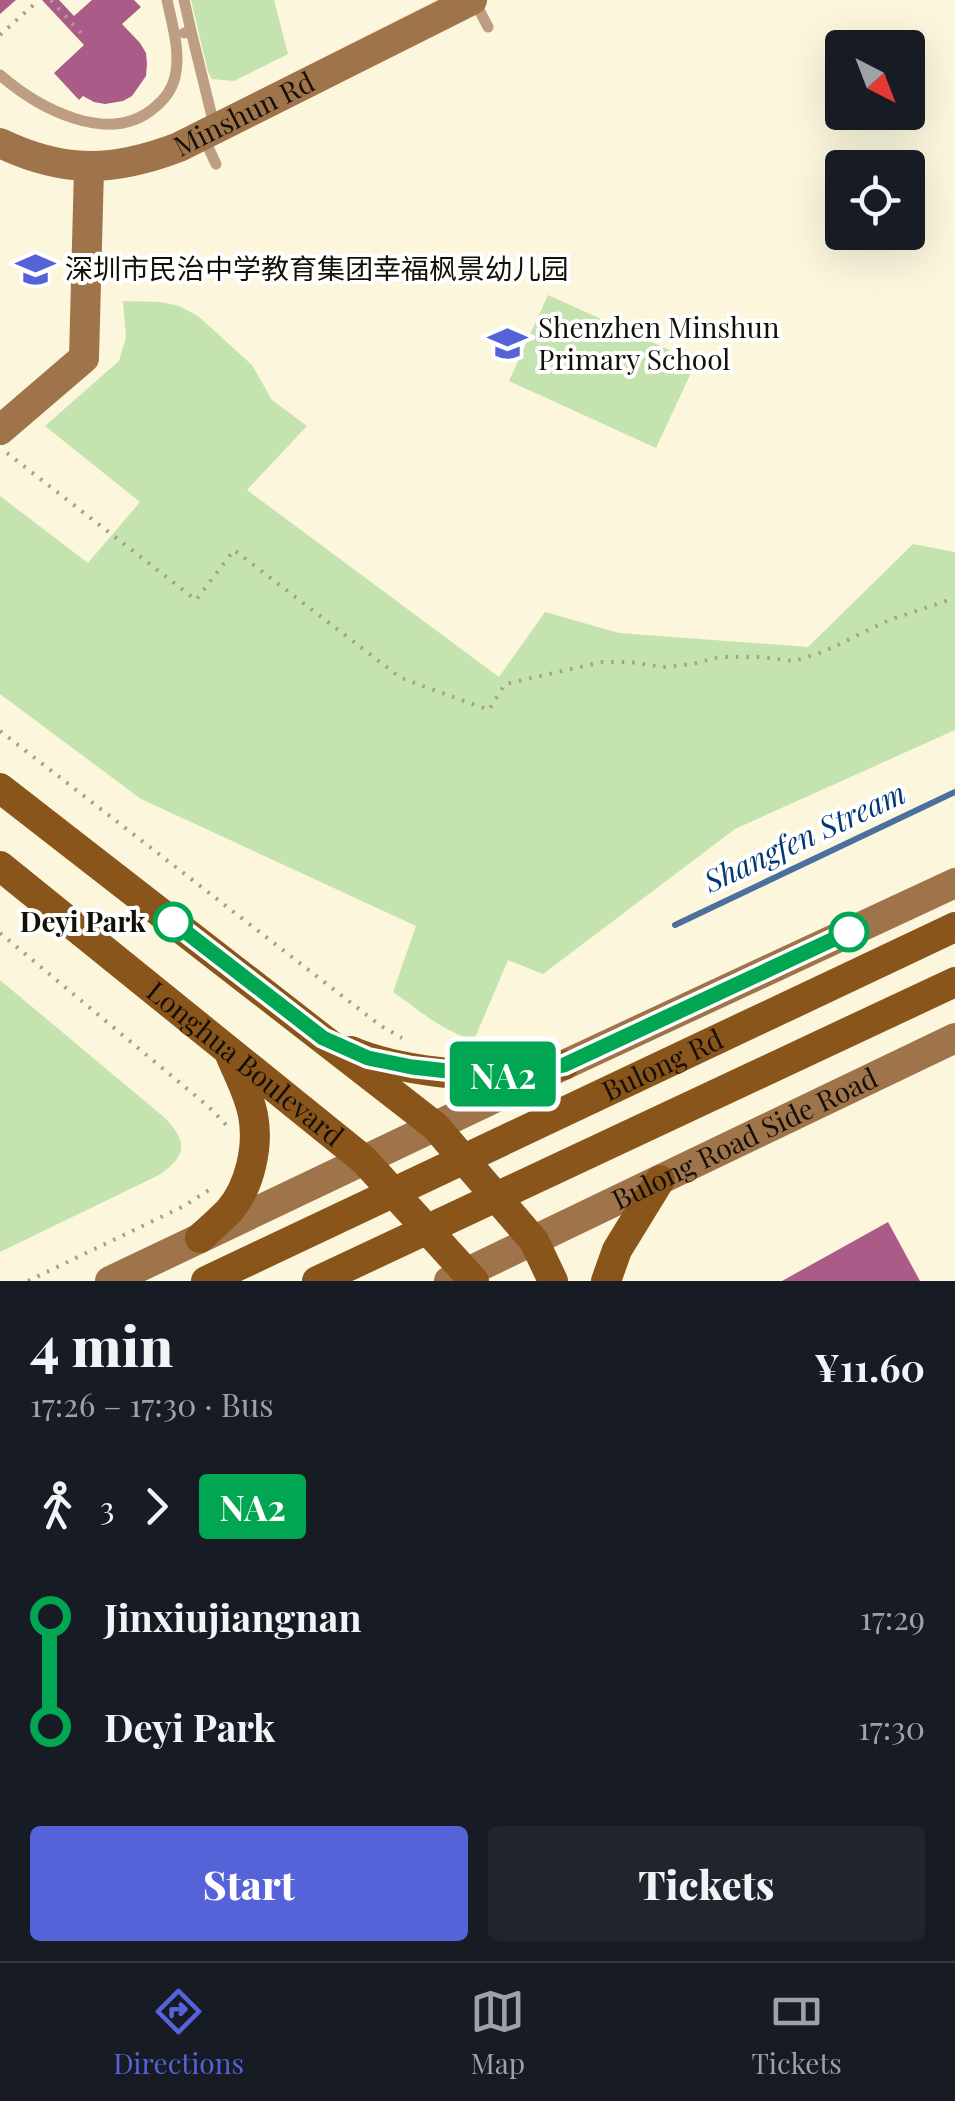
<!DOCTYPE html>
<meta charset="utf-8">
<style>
body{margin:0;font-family:"Playfair Display","Noto Sans SC",serif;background:#20242c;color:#f1f3f6;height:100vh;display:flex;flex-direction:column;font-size:38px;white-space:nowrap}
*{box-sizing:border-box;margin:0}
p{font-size:32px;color:#9ea1a6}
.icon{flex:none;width:55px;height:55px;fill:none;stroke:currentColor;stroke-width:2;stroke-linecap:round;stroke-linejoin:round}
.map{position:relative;height:1281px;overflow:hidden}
.details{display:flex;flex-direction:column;background:#171b24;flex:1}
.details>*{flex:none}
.badge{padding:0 20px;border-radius:8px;font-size:35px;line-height:65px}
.needle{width:65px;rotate:138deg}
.buttons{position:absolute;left:825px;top:30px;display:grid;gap:20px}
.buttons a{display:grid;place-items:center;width:100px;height:100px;border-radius:10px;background:#171b24;box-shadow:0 10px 40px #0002;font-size:50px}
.map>.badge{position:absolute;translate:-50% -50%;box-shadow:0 0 0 5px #fff}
.legs{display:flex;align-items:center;gap:15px;height:110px;padding:0 30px;font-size:32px}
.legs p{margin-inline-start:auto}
.summary{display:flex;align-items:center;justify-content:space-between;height:170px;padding:0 30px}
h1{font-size:55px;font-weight:800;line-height:75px}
.action{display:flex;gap:20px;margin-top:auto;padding:20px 30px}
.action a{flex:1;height:115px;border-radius:10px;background:#5562d8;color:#fff;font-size:40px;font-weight:800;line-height:115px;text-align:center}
.action a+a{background:#20242c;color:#f1f3f6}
ul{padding:0 30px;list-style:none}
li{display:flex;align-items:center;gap:35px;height:110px;font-size:38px}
li i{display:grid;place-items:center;width:15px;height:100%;margin:0 12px;background:currentColor}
li i::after{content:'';width:25px;height:25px;margin:-12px;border:8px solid;border-radius:50%;background:#171b24}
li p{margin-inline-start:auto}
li:first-child i{background:linear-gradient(#0000 50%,currentColor 0)}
li:last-child i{background:linear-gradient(currentColor 50%,#0000 0)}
.tab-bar{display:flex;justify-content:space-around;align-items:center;height:140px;border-top:2px solid #363941;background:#171b24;font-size:28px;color:#9ea1a6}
.tab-bar a{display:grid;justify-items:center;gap:5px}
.tab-bar .active{color:#5562d8}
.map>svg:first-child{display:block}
.green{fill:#c5e3af}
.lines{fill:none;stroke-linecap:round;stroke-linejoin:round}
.stream{stroke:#4b709d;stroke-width:6}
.building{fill:#ab5b88}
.path{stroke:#a4a08c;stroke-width:4;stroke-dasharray:2.5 8;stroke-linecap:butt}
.lane{stroke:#bd9e83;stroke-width:11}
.secondary{stroke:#a0744b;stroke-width:30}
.primary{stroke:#8a551b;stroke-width:30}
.primary-bridge{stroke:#8a551b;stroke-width:30}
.line-1-casing{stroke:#fff;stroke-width:22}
.line-1{stroke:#00a651;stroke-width:15}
.stop-1-dot{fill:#fff;stroke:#00a651;stroke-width:5}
.labels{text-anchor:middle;stroke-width:8;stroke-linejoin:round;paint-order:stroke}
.street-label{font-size:28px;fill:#121007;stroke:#fff}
.poi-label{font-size:28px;fill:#121007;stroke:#fff;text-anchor:start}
.stop-label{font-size:28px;font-weight:bold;fill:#121007;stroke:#fff;text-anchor:end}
.water-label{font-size:30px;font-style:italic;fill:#003976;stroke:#fff}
</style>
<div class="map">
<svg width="955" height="1281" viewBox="0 0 955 1281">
<rect width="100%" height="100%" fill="#fbf6dc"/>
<path class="green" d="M191,0H274L288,54L234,81L212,79L208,72Z
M548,295L696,362L656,448L509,381Z
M123,301L161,302L179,306L198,316L252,365L272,400L307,426L247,490L499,677L545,612L619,633L808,647L913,544L955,552V730L735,829L543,974L508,960L474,1040C442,1031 419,1010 393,992L416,926L141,799L0,694V496L88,563L140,502L45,426L119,361L126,337Z
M0,980L165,1118C188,1142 187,1156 159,1175L0,1252Z"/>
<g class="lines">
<path class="stream" d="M675,925L955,792"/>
</g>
<path class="building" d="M0,0H16L0,14Z
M42,0H59L74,16L92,0H134L141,7L122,24L140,43L146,53L147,64L146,76L132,96L123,101L105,104L94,102L83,96L79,100L54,73L84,45Z
M888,1222L920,1281H782Z"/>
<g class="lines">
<path class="path" d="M51,0L81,33
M0,35L39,0
M7,453L196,600L234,550L401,678L489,710L505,684L602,662H630L663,667L692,664L719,657H760L794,661L823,652L889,620L946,601L955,600
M0,731L381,1026L402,1038
M0,933L209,1107L228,1127
M28,1281L184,1206L212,1188"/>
<path class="lane" d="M474,0L488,27
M191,31L215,129
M184,33L191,31L184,0
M0,75C37,107 108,147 154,108C164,100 172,90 175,77C181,52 172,24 167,0
M203,136L216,164"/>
<g class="secondary">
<path id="s1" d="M0,143C64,174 114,172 179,147L472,0"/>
<path d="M0,430L84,358L89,168"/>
<path d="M110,1281L564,1065L955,883"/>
<path id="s2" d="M449,1281L955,1038"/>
</g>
<g class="primary">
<path d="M0,788L435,1126L534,1241L553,1281"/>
<path id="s3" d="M0,866L364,1160L474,1281"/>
<path d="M351,1051C395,1070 477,1080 525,1073C538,1071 551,1068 564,1065"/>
<path d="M200,1238C210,1229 220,1220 229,1211C250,1187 259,1146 253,1115C249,1094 239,1076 231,1057"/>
<path d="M606,1281L617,1250L660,1180"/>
</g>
<g class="primary-bridge">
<path id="s4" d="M206,1281L955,927"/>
<path d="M317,1281L955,982"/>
</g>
</g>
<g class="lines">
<defs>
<path id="line-1" d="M173,922L323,1038L368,1058L412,1067L484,1075L523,1073L564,1065L849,932"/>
</defs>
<use href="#line-1" class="line-1-casing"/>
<use href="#line-1" class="line-1"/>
</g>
<defs>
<symbol id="school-bare" viewBox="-9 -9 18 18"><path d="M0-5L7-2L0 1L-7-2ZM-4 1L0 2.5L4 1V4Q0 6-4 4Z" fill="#5562d8" stroke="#fff" stroke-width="2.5" paint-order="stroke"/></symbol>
</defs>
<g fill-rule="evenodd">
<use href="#school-bare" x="8" y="242" width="55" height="55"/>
<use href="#school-bare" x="480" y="316" width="55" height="55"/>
</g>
<g class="stop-1-dot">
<circle cx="173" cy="922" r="18"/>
<circle cx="849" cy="932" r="18"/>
</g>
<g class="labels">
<g class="street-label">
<text dy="10" stroke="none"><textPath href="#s1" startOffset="258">Minshun Rd</textPath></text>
<text dy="10" stroke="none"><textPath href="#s3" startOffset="315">Longhua Boulevard</textPath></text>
<text dy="10" stroke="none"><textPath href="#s4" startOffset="505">Bulong Rd</textPath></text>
<text dy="10" stroke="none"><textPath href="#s2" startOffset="328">Bulong Road Side Road</textPath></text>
</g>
<g class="poi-label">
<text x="65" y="279">深圳市民治中学教育集团幸福枫景幼儿园</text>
<text x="538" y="338">Shenzhen Minshun<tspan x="538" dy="32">Primary School</tspan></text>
</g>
<g class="stop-label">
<text x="146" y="932">Deyi Park</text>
</g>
<g class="water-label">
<text transform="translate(805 838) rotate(-25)" y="10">Shangfen Stream</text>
</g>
</g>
</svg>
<div class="buttons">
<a><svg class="needle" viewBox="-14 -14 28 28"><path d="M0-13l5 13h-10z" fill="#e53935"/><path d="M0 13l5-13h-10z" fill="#9ea1a6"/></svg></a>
<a><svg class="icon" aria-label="locate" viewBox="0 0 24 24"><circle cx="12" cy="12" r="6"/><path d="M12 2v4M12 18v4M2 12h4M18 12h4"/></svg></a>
</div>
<b class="badge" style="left:503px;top:1074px;background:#00a651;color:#fff">NA2</b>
</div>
<section class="details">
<div class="summary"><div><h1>4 min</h1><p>17:26 – 17:30 · Bus</p></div><b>¥11.60</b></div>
<div class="legs"><svg class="icon" aria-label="walk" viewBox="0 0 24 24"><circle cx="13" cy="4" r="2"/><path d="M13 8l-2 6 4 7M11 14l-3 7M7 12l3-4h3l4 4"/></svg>3<svg class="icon" aria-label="forward" viewBox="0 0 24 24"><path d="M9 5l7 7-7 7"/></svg><b class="badge" style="background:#00a651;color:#fff">NA2</b></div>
<ul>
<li><i style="color:#00a651"></i><b>Jinxiujiangnan</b><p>17:29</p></li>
<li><i style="color:#00a651"></i><b>Deyi Park</b><p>17:30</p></li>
</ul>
<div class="action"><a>Start</a><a>Tickets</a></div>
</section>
<nav class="tab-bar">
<a class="active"><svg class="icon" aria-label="directions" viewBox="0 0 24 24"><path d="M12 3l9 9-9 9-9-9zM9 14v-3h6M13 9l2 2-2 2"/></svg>Directions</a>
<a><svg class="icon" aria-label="map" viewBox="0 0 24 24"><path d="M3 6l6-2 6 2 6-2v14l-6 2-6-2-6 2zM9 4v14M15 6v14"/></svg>Map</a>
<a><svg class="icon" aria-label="tickets" viewBox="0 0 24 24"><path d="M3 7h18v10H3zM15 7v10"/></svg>Tickets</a>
</nav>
